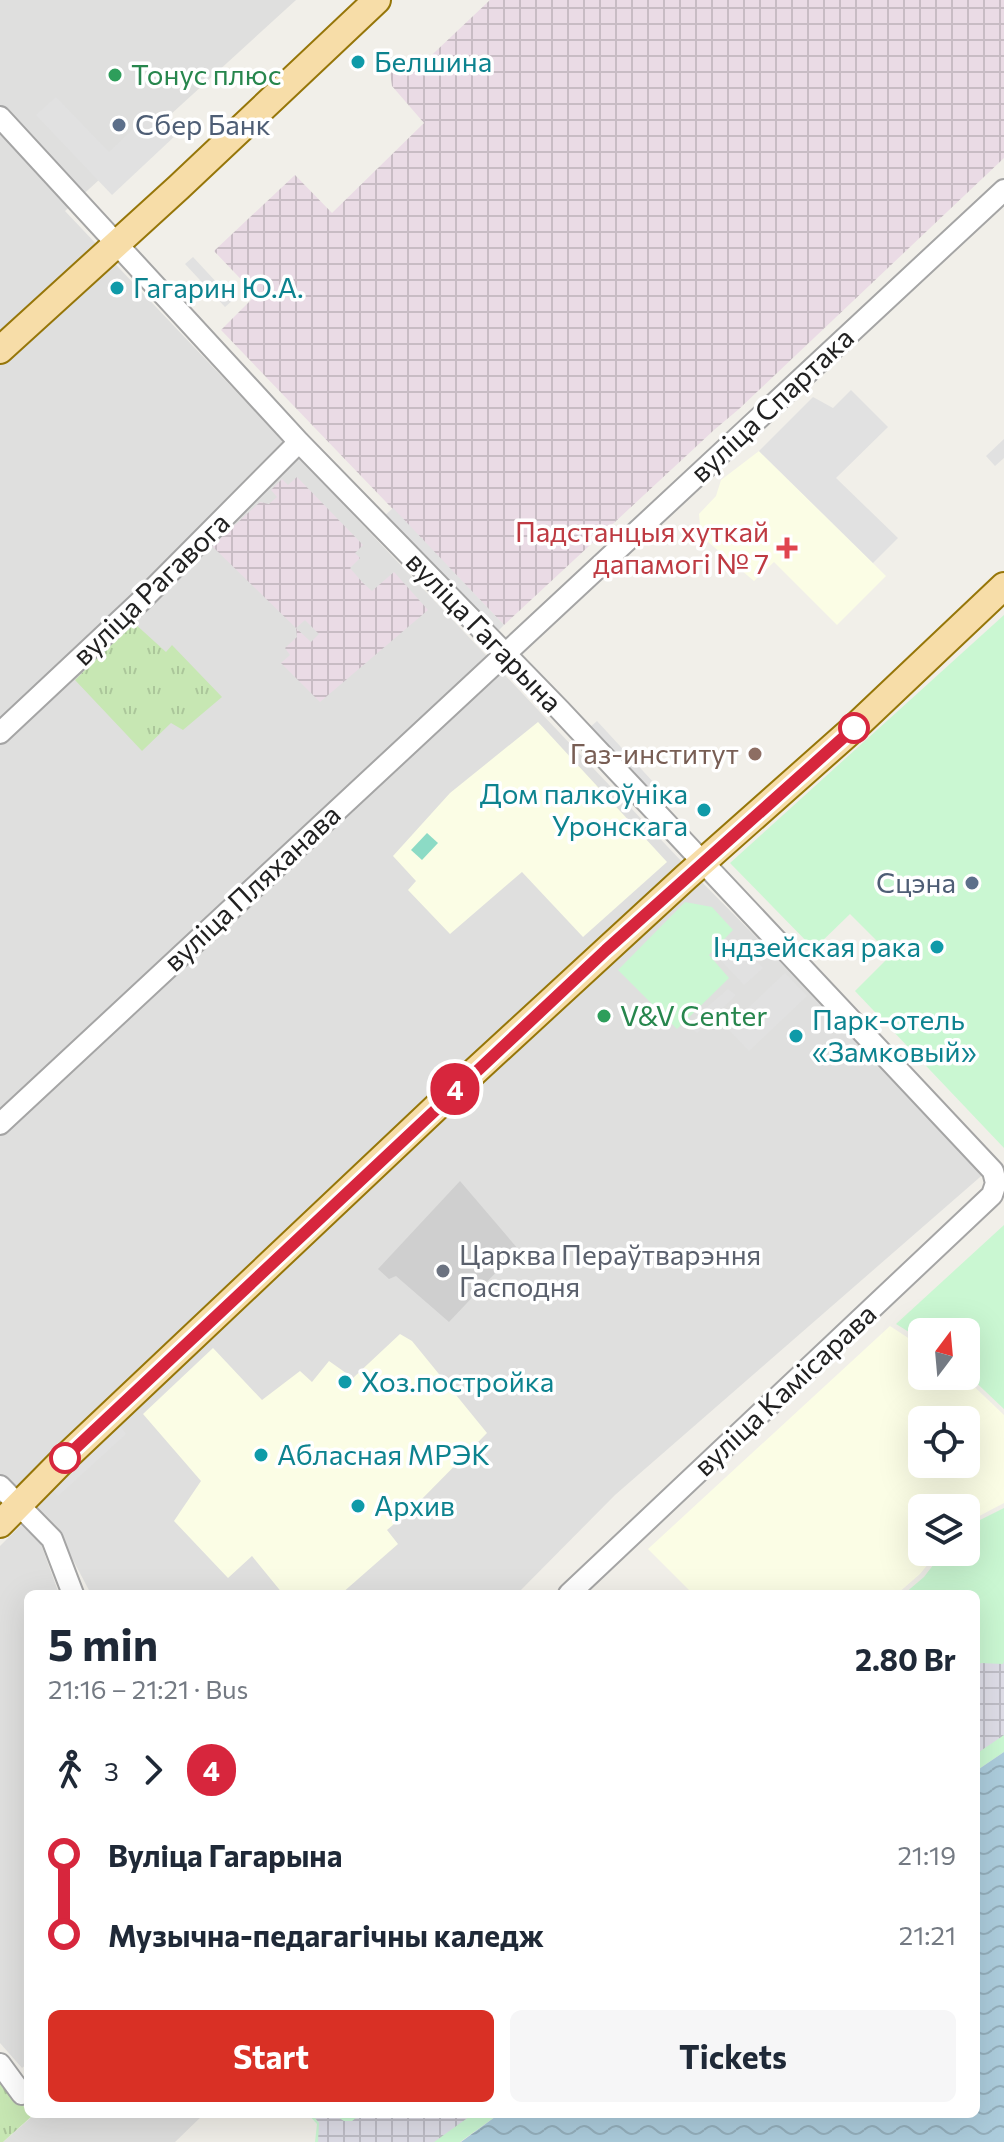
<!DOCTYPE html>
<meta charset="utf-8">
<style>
body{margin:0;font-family:Commissioner,sans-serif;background:#f6f6f7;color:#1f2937;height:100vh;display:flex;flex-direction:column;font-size:30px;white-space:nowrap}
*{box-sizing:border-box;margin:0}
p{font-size:26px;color:#747a83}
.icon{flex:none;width:44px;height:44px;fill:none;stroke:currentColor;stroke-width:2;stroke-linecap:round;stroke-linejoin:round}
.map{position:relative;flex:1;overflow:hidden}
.sheet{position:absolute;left:24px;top:1590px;width:956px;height:528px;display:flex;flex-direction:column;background:#fff;border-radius:12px;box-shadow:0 8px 32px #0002}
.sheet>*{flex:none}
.badge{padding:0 16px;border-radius:26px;font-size:28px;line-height:52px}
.needle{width:52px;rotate:16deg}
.buttons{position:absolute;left:908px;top:1318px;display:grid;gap:16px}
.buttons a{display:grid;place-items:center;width:72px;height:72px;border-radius:12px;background:#fff;box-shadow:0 8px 32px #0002;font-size:40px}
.map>.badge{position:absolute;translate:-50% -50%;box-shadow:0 0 0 4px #fff}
.legs{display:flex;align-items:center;gap:12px;height:88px;padding:0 24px;font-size:26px}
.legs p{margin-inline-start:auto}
.summary{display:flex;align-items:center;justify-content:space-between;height:136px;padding:0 24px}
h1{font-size:44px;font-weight:700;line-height:60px}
.action{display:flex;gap:16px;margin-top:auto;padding:16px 24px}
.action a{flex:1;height:92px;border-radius:12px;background:#d93025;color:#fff;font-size:32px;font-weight:700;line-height:92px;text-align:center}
.action a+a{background:#f6f6f7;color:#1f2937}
ul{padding:0 24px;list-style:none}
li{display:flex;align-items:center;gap:28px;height:80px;font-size:30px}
li i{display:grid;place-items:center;width:12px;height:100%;margin:0 10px;background:currentColor}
li i::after{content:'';width:20px;height:20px;margin:-10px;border:6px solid;border-radius:50%;background:#fff}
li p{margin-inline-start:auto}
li:first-child i{background:linear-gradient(#0000 50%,currentColor 0)}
li:last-child i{background:linear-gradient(currentColor 50%,#0000 0)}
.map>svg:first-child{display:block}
.residential{fill:#dfdfde}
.industrial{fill:url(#industrial-grid);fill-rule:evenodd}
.education{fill:#fbfde5;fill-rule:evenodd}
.religious{fill:#cfcfcf}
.grass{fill:url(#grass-tufts)}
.park{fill:#caf7d2}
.pitch{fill:#8cdbc5}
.parking{fill:#e1e1e1}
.plaza{fill:url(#plaza-grid)}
.water{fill:url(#water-waves)}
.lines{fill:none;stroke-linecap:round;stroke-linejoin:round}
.minor-casing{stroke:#a5a5a5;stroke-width:24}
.major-casing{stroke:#967609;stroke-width:30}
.minor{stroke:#fff;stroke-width:20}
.major{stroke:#f7dda8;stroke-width:26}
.line-1-casing{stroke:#fff;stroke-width:18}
.line-1{stroke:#d7263d;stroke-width:12}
.culture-dot{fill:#0f9aa8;stroke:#fff;stroke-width:3}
.leisure-dot{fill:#2e9e5b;stroke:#fff;stroke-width:3}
.service-dot{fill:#5c6f8a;stroke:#fff;stroke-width:3}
.health-dot{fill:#e0444e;stroke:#fff;stroke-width:3}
.stop-1-dot{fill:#fff;stroke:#d7263d;stroke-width:4}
.education-dot{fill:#8d6e63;stroke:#fff;stroke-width:3}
.worship-dot{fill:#6b7280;stroke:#fff;stroke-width:3}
.labels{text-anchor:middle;stroke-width:7;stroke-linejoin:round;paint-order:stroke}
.culture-label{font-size:28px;fill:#0d838f;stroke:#fff;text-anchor:start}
.leisure-label{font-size:28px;fill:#27864d;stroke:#fff;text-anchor:start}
.service-label{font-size:28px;fill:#4e5e75;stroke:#fff;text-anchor:start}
.street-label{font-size:28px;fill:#212121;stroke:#fff}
.health-label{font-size:28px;fill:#be3a42;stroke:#fff;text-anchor:end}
.education-label{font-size:28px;fill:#785e54;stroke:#fff;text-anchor:end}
.worship-label{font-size:28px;fill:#5b616d;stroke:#fff;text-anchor:start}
</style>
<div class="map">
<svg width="1004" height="2142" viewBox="0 0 1004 2142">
<defs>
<pattern id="industrial-grid" width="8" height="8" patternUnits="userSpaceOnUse" patternTransform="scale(2)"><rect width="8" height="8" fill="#eadbe5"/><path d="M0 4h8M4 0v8" fill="none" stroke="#c8bcc4"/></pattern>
<pattern id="grass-tufts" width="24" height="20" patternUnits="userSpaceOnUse" patternTransform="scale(2)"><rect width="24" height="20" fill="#c7e7b3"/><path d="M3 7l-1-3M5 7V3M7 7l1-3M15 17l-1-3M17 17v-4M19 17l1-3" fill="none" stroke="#abc69a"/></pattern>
<pattern id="plaza-grid" width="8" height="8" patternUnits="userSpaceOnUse" patternTransform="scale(2)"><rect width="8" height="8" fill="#dedde7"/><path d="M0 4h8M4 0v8" fill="none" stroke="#bebdc6"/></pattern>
<pattern id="water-waves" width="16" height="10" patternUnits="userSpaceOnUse" patternTransform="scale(2)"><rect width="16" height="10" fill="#acccdc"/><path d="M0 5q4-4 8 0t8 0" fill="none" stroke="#94afbc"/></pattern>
</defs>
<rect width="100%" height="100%" fill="#f1efe9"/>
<path class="residential" d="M0,0H296L65,211L685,865L987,1171L615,1495L517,1594H91L63,1541L0,1476Z
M21,1525L41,1544L59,1594H28V2063L22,2068L0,2043V1546Z
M35,2114H204L175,2142H3Z"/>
<path class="industrial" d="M490,0H1004V158L739,409L714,430L504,625L221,330L256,295L214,251L295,175L332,213L424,123L392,86L390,72L401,61L417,69Z
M297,477L363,545L355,553L360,558L350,568L363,583L372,591L394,572L428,610L320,702L281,663L290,655L285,648L297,637L296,628L212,546L260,502L269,504L277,497L271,490L282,479L288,485ZM305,620L319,634L311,642L296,628Z"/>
<path class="education" d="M759,451L886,576L837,625L774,562L754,581L701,536L699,514L716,496L721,480Z
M538,722L667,862L583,937L522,872L450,934L408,890L416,881L393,856L450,793Z
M890,1326L922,1347V1376H963L1004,1415V1503L966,1523V1508H922V1552H938L920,1574L897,1594H693L648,1549ZM966,1420V1464H922V1420Z
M400,1334L412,1341L487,1433L414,1507L387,1530L398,1544L341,1594H283L252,1556L228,1578L174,1521L201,1481L143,1414L213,1348L262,1400L300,1371L312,1382L329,1361L353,1378Z"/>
<path class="religious" d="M460,1181L518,1249L449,1322L396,1276L389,1279L378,1269Z"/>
<path class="grass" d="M133,622L166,652L172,645L222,697L183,730L171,723L142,751L75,680Z
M0,2079L32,2116L3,2142H0Z"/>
<path class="park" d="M1004,615V1148L855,991L891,955L850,914L814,949L730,863Z
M685,902L712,907L733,930L709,955L729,978L677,1029L618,970Z
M1004,1225V1409L966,1373V1332H922V1340L896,1324Z
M1004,1508V1752L976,1771V1594H904L924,1577L943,1552H966V1527Z
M308,2114H499L460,2142H315L317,2124Z"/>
<path class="pitch" d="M427,833L438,843L422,860L411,850Z"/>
<path class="parking" d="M56,97L109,152L152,111L176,135L112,195L36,115Z
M193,257L233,300L225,307L185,264Z
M851,390L888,427L836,478L898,538L873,563L759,451L813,397L833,408Z
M1004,439V458L995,466L986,456Z
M393,508L504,625L493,636L381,519Z
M597,721L667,797L658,805L588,729Z
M735,939L763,968L744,985L717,956Z
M785,973L807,996L749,1051L727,1028Z
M728,989L736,995L697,1033L688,1024Z
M120,1426L126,1434L58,1496L50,1487Z"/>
<path class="plaza" d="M1004,1661V1735L976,1754L978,1725L976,1722V1667L981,1663L1003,1664Z
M312,2114H333L344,2121H352L361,2114L434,2116L473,2114L434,2142H318L319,2123Z"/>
<path class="water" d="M1004,1752V2142H461L499,2114H976V1771Z"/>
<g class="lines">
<defs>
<path id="minor" d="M0,117L299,442L560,710L993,1171L996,1183L992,1195L569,1594
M0,733L144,598L299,442
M0,1124L1004,190
M0,1486L52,1539L73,1594
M0,2064L22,2094L28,2089"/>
<path id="major" d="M0,350L179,187L377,0
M0,1524L65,1458L461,1084L686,877L854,728L1004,586"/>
</defs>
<use href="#minor" class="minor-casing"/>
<use href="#major" class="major-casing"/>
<use href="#minor" class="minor"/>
<use href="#major" class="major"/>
</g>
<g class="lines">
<defs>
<path id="line-1" d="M65,1458L606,950L854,728"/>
</defs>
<use href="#line-1" class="line-1-casing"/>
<use href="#line-1" class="line-1"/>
</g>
<g class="culture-dot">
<circle cx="358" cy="62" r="8"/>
<circle cx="117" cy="288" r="8"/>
<circle cx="704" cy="810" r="8"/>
<circle cx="937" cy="947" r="8"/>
<circle cx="796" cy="1036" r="8"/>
<circle cx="345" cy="1382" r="8"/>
<circle cx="261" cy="1455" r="8"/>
<circle cx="358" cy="1506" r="8"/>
</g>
<g class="leisure-dot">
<circle cx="115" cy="75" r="8"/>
<circle cx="604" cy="1016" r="8"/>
</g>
<g class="service-dot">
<circle cx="119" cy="125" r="8"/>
<circle cx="972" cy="883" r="8"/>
</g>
<path class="health-dot" d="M783 536h8v8h8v8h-8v8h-8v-8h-8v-8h8z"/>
<g class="stop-1-dot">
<circle cx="854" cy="728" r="14"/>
<circle cx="65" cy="1458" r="14"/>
</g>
<circle class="education-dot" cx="755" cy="754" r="8"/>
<circle class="worship-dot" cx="443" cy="1271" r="8"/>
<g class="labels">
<g class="culture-label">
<text x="374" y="72">Белшина</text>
<text x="133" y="298">Гагарин Ю.А.</text>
<text x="688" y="804" text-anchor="end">Дом палкоўніка<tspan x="688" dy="32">Уронскага</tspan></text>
<text x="921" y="957" text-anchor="end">Індзейская рака</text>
<text x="812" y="1030">Парк-отель<tspan x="812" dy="32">«Замковый»</tspan></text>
<text x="361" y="1392">Хоз.постройка</text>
<text x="277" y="1465">Абласная МРЭК</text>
<text x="374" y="1516">Архив</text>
</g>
<g class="leisure-label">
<text x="131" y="85">Тонус плюс</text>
<text x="620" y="1026">V&amp;V Center</text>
</g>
<g class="service-label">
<text x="135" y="135">Сбер Банк</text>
<text x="956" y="893" text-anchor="end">Сцэна</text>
</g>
<g class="street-label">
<text transform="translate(772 405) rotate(-43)" y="10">вуліца Спартака</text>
<text transform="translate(151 589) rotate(-44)" y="10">вуліца Рагавога</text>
<text transform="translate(484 632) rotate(46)" y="10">вуліца Гагарына</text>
<text transform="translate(252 888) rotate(-43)" y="10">вуліца Пляханава</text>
<text transform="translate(785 1390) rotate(-43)" y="10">вуліца Камісарава</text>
</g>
<g class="health-label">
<text x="769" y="542">Падстанцыя хуткай<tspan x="769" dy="32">дапамогі № 7</tspan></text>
</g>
<g class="education-label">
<text x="739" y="764">Газ-институт</text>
</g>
<g class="worship-label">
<text x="459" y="1265">Царква Пераўтварэння<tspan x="459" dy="32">Гасподня</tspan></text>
</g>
</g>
</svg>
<div class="buttons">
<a><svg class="needle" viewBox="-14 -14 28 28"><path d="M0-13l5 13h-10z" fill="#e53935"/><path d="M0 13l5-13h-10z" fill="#747a83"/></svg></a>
<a><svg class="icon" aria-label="locate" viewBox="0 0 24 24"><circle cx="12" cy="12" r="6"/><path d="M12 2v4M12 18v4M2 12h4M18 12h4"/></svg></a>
<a><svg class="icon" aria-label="layers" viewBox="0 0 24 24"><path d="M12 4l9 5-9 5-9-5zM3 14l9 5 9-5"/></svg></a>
</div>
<b class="badge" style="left:455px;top:1089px;background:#d7263d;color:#fff">4</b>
<section class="sheet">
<div class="summary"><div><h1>5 min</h1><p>21:16 – 21:21 · Bus</p></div><b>2.80 Br</b></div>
<div class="legs"><svg class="icon" aria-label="walk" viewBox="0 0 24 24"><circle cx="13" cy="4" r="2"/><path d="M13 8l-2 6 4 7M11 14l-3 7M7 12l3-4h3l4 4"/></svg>3<svg class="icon" aria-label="forward" viewBox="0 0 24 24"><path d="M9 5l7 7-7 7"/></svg><b class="badge" style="background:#d7263d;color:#fff">4</b></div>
<ul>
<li><i style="color:#d7263d"></i><b>Вуліца Гагарына</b><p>21:19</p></li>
<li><i style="color:#d7263d"></i><b>Музычна-педагагічны каледж</b><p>21:21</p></li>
</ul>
<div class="action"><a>Start</a><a>Tickets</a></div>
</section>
</div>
